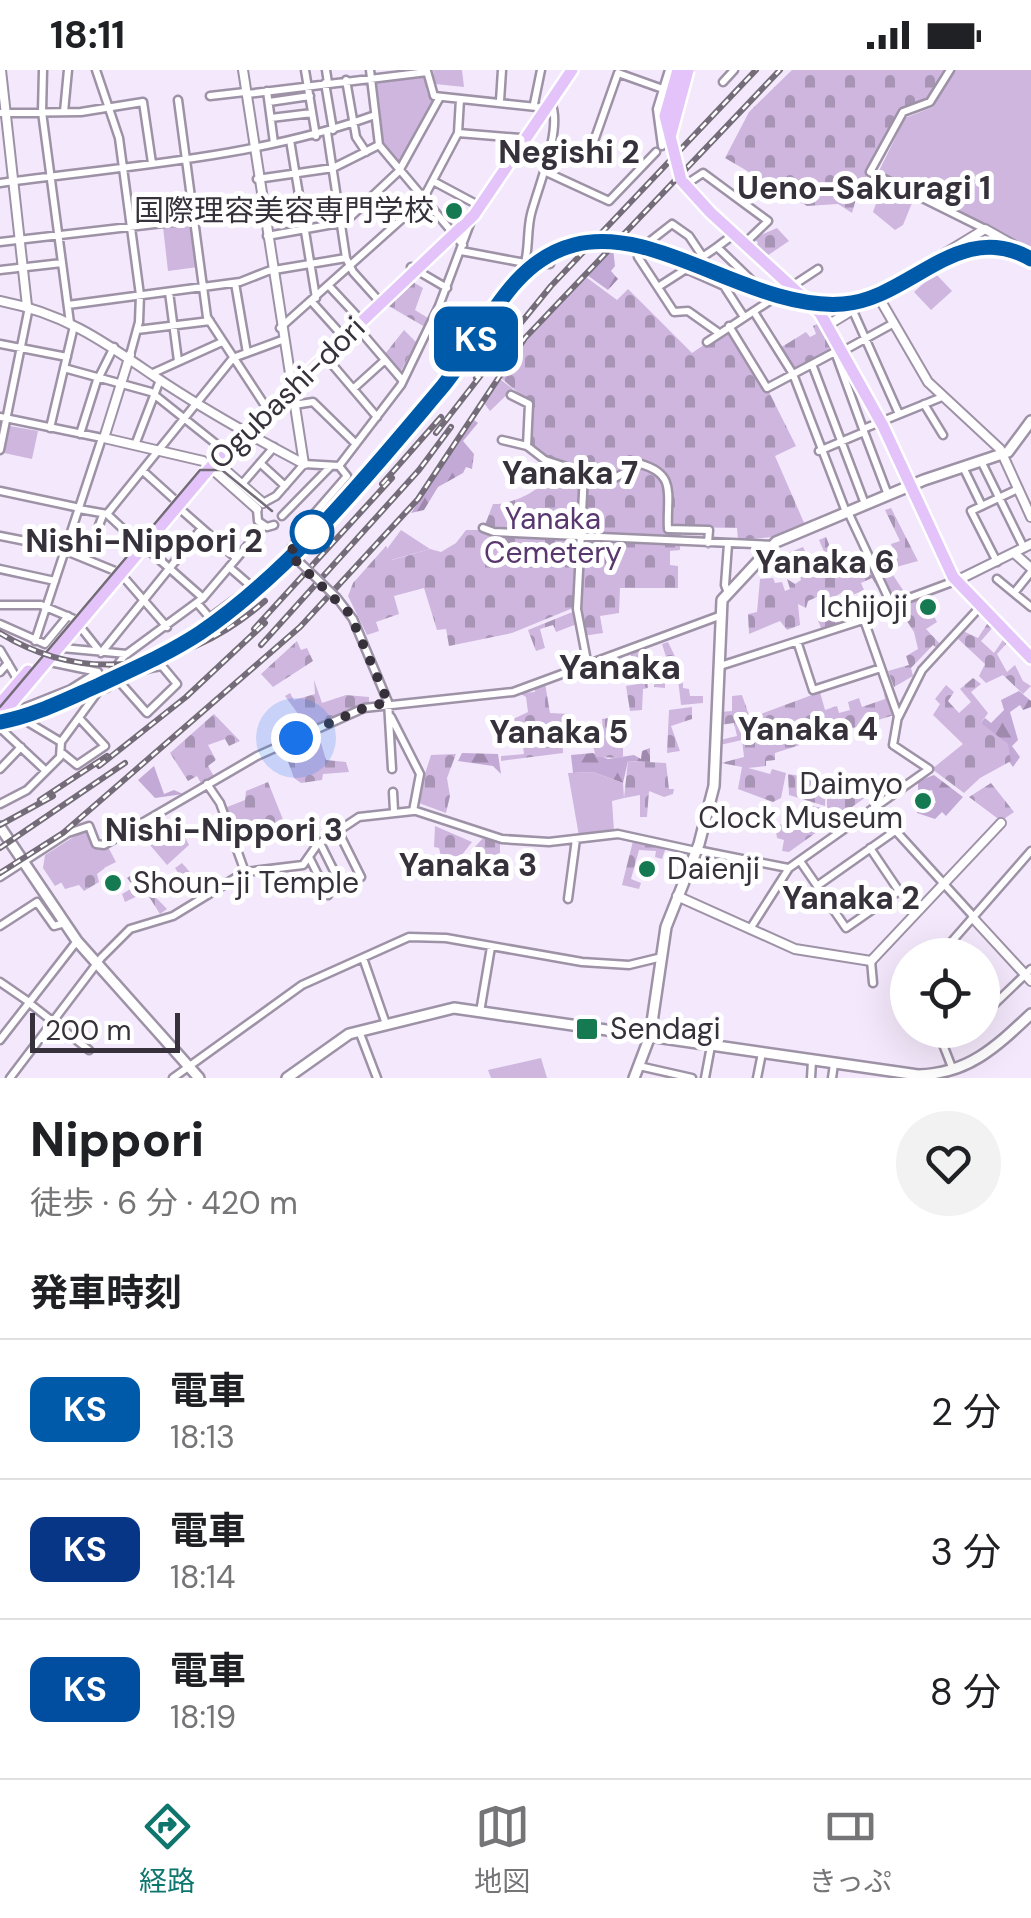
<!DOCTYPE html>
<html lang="ja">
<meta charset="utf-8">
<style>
body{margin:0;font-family:"DM Sans","Noto Sans JP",sans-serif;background:#f2f2f2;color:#202124;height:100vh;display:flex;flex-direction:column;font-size:38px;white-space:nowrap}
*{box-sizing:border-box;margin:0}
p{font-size:32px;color:#757577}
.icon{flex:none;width:55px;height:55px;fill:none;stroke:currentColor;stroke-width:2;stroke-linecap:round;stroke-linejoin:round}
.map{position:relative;height:1008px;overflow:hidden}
.panel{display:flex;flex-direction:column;background:#fff;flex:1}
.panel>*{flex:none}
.badge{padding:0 20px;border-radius:15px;font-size:35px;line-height:65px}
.buttons{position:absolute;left:890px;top:868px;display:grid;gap:20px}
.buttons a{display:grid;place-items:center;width:110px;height:110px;border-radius:50%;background:#fff;box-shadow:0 10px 40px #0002;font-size:50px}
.scale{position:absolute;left:30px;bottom:25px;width:150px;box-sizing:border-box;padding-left:10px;border:5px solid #36313a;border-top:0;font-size:28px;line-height:35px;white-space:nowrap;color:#36313a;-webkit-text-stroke:8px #fff;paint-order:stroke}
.you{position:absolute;width:50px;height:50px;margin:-25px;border:8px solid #fff;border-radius:50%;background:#1a73e8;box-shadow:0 0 0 15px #1a73e833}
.map>.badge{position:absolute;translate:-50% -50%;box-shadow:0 0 0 5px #fff}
h2{padding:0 30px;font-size:38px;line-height:90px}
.round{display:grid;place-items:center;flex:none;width:105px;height:105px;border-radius:52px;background:#f2f2f2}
.headline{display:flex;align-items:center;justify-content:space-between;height:170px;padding:0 30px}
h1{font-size:48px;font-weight:800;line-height:75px}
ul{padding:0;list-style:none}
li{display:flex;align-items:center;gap:30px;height:140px;padding:0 30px;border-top:2px solid #e0e0e0}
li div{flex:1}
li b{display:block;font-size:38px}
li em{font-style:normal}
li .badge{min-width:110px;font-weight:700;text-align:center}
.status{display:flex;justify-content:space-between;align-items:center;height:70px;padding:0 50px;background:#fff;direction:ltr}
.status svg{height:28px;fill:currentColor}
.tabs{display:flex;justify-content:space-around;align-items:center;height:140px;border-top:2px solid #e0e0e0;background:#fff;font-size:28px;color:#757577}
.tabs a{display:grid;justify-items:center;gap:5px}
.tabs .selected{color:#0f766e}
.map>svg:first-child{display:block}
.forest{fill:url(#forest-firs)}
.cemetery{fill:url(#cemetery-stones)}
.park{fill:#ceb6df}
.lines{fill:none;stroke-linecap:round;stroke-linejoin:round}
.minor-tunnel{stroke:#cec4d5;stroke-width:6;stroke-dasharray:6 3;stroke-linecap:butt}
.minor-casing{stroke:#9e92a7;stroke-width:11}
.tertiary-casing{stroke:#9e92a7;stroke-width:12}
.secondary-casing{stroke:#9e92a7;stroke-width:14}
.primary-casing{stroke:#fff;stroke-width:16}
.minor{stroke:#fff;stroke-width:6}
.tertiary{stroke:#fff;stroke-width:8}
.secondary{stroke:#fff;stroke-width:9}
.primary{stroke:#e3c3f9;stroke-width:11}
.tram{stroke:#746d79;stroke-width:2.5}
.rail-casing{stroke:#746d79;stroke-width:6}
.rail{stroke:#fff;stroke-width:2.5;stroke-dasharray:8;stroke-linecap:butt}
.minor-bridge-casing{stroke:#9e92a7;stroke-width:11;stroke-linecap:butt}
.primary-bridge-casing{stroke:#fff;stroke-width:16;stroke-linecap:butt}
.minor-bridge{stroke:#fff;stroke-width:6}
.primary-bridge{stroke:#e3c3f9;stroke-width:11}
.line-casing{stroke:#fff;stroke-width:22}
.line{stroke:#005aaa;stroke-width:15}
.walk{stroke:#36313a;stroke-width:10;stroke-dasharray:0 18}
.poi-dot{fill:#157a52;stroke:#fff;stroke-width:4}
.stop-dot{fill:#fff;stroke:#005aaa;stroke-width:5}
.labels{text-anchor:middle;stroke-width:10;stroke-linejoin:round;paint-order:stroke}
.poi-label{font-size:30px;fill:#36313a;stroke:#fff;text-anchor:end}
.street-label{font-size:30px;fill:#36313a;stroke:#fff}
.park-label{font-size:30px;fill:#59376f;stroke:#fff}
.neighbourhood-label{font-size:32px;font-weight:bold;fill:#36313a;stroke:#fff}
.quarter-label{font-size:35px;font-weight:bold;fill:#36313a;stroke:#fff}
</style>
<div class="status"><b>18:11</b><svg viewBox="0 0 49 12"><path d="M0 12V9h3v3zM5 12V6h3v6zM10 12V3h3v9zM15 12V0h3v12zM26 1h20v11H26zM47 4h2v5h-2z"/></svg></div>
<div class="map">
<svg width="1031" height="1008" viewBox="0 0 1031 1008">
<defs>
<pattern id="forest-firs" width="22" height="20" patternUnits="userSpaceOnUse" patternTransform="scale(2.5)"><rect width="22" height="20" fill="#c3a9d5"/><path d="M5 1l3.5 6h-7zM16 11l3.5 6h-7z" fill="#9f8aae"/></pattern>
<pattern id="cemetery-stones" width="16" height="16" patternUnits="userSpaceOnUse" patternTransform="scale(2.5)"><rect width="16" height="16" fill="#ceb6df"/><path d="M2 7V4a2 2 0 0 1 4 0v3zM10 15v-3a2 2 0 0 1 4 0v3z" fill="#a895b6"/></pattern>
</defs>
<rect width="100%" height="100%" fill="#f4e9fc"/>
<path class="forest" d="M613,178L615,196L611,201L618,209L608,220L587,205Z
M474,350L478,353L463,371L474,384L472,399L466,397L463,403L438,417L424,440L411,443Z
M1019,621L1031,631V637L1023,640L1020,635L1010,642L1018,670L1012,676L1020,687L1013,697L981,653L985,648L991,653L1004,640L1001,630Z
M650,678V692L628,691L623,713L593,702L573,703L571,685L593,683L608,689L634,685L641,689L642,681Z
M462,683L498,684L501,704L493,696L458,691Z
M154,696L164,724L174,720L183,724L155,728L138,710Z
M934,705L963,727L946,746L942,742L935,749L917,743L923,730L936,733L932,720L918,723V711Z"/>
<path class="cemetery" d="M792,0H947L929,31L902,40L858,122L852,143L838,134L807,136L725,88L749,42Z
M777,158L789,171L764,188L754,178L758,173L754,168Z
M586,207L617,230L628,219L692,283L727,259L769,322L796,376L775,386L805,455L773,467L738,470L737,458L681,457L680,480L670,481V495L678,496V518H620L619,543L600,546L603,563L583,566L578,536L512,563L449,576L446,559L437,560L424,518L394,526L399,544L376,552L379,561L367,565L348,526L353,513L386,476L392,490L430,479L441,482L456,473L466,460H483L493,434C514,435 548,417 557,397L530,375L531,334L500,307L535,260Z
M413,212L423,218L415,240L428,248L425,257L387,235Z
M821,252L835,279L794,300L780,278L806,262L810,267L816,264L813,256Z
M404,260L416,272L401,301L385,284Z
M891,438L918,491L889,499L907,526L894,532L874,491L894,483L891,474L900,471L885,440Z
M826,467L838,496L849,492L848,486L865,482L881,516L877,517L872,508L861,513L864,520L846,528L843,522L832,528L842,555L821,558L817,548L826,543L817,527L808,531L806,538L798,534L800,555L787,560L780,551L749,564L748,544L757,542L760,509L773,508L775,513L782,512L785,521L790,519L787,509L795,514L801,510L799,502H791L785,484L803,477L812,495L815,489L826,486L819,470Z
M923,526L937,552L926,559L942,576L939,580L933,575L911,598L913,606L894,617L888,601L909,595L906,586L918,579L914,562L897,536Z
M575,541L577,554L556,562L553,555L540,559L545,578L536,581L528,560Z
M989,551L994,556L981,571L994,583L1005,567L1009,571L997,584L1007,602L1015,595L1023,611L1031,616L1023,624L1003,605L986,613L979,606L985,594L955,566L961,560L978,568Z
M297,571L301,580L307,578L313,591L273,617L261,604Z
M668,572L683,603V618L689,619L690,626H703V633L681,635L678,609L665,610V618L654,617L656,610L672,606L662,574Z
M642,575L648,618L643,619L642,640L630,641L626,616L638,614L630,580Z
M881,606L894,645L775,683V690L766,691V696L748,698L770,704L772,699L786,703L781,728L773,732L738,719L742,697L721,693L744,687L742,670L720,675V670L737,666L734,653L720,655V642L732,641V626L742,625L750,648L820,622L825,640L837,636L839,643L850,640L848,632L859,628L862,637L885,629Z
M973,608L981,614L971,622L988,643L981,653L1008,674L1011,691L980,708L964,723L932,699L963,674L933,645L940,634L935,629L946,615L954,622L948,631L959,643L971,632L960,619Z
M314,610L322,633L346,625L369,627V634L310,660L285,626L290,623L294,630L315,624Z
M545,613L550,643L570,644V651L562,653L563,683L501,691V686L524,684L522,669L508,670L505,653L528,642L526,627L519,623L535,622L534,617Z
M692,637V649L671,656L680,681L667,683L669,640Z
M214,644L240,671L229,676L225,669L208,675L216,690L208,696L215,708L202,715L197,706L188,711L170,683Z
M624,646L625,667H613L612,676L623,678V688L596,687L589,661L603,660L602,649Z
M321,673L326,690L346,692L349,702L323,704L322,710L301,713L294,708L286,686Z
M456,684L447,708L450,726L446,743L416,732L431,685Z
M628,691L666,693L669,719H674L673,724L664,727L649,721L647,747H640V725L624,728Z
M788,704L826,710L825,736L789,725Z
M875,708L880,717L789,782L782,781L784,770L777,768L775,753L795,758L801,754L808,736L827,738V718Z
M268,712L288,762L258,771L254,761L234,768L222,739L245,730L246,721Z
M991,713L1014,742L1001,751L969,727Z
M435,756L472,772L461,786H444V798L439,778L434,777Z
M484,767L500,771V783L474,792L472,780Z
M634,767L667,774L662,789L655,787L656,781L639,780L631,809L641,813L639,819L622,815Z
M182,793L206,821L195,829L175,798Z
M91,796L105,798L97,804L99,812L84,821L79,815L65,819L61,812Z
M133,804L167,839L160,844L146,822L125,832L122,824L134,817L127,808Z"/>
<path class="park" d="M433,0H462L464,17L435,14Z
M955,0H1031V180L878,103L905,48L933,37Z
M425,5L427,23L435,33L397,94L382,74L375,13Z
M887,121L912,133L903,155L895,160L873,142L880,123Z
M192,153L198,197L168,201L163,157Z
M935,203L952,221L931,240L914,222Z
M500,309L513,319L490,341L484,333Z
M10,356L38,361L32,389L4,383Z
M564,439L582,442V448L574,449V464L551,463L552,443H564Z
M401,460L430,479L391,490L387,479Z
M593,702L623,713L624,728L612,731L614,761L579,766L568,703Z
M180,757L189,775L167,795L150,775Z
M86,759L95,776L107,775L116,792L96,802L90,797L55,816L43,798L45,785Z
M541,988L547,1008H491L488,1000Z"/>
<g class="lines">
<path class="minor-tunnel" d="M287,480L301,459"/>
<defs>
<path id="minor" d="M43,0L42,42L70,253
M96,0L119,68L140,225L139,252L130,285
M305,0L316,66
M326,0L328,13
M370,0L379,75L463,175
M950,0L930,32L903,42L870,102L985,159
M427,1L434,26L546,38
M346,10L356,67L366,82
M723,12L734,0
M325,13L333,60
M267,21L274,73
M247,24L427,2
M210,26L245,22
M178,30L207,247L264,334
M500,31L502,0
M269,32L310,26
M534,34L541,0
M64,42L68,0
M0,43L81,42L143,32L152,93
M271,48L312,43
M327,62L346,188L353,202L380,232
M458,63L520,68
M290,70L316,228
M662,76L657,39L669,0
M588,88L618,3L674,23
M544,101L609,131L656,82
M257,109L333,98L379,75
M433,111L476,134
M0,113C126,96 256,88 375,45
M685,115L703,103L768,151L744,174
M733,165L717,177L772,230
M267,166L345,152L399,101L440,27
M0,172L258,142L337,128
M649,172L672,154L689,166L703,187
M461,181L525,193C529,177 527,160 531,144C538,117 563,58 551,33
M638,187L674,242L688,241L719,263
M695,192L717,177
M525,193L550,194
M411,197L447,218
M686,199L724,216L744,247
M0,200L62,193
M235,213L247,283
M329,216L357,246
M658,217L686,199
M169,222L178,291
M312,232L339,262
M68,235L240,212L268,201L346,188
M853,241L899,344
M754,242L793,304L846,442
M356,256L403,311
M729,256L767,318L833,283
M280,258L422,131L458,63L460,29
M137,260L210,251
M707,272L818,199
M0,274L67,287
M843,281L894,253
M835,282L863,359
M325,286L377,347
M812,294L865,434
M64,298L151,322L220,377
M151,304L222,272
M99,307L114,277
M353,319L385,290
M511,325L529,334L527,376L545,390L609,411L641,394C678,405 666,426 668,459L709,460L708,473
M924,334L943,365
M294,335L313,332L356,374
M0,347L102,368
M50,358L74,256
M80,364L98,307
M502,370L527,376
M135,375L160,310
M0,380L29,237
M819,381L864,362
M981,391L1024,478
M260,393L285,416
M339,396L401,315L439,236L471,151
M963,397L982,436
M143,401L175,430
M584,404L577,539L587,591
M242,414L274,377
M0,421L80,438
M888,425L863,359L942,327
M263,433L276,426L304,394L339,396
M178,437L236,488
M79,439L107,444L138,473
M257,439L258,451L267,457L274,455
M107,444L233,288L282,270
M282,446L330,397
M483,458L494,462L773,475
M301,459L347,406L339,396
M0,466L66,479
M728,474L725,515L728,523
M144,476L203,528
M66,481L115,501
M86,489L103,445
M997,492L971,441L1018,419
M0,499L55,511
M120,503L167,557
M997,509L1031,537
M1014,523L1031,502
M337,528L353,549L388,632L392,699
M197,533L210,548L252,517L229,497
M893,534L955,511
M0,535H41L74,549
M0,554L45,574L68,546
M78,554L101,583L202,458
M35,571L102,368
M797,571L813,620L881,598
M62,578L127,584
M0,580L19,612
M50,592L98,602
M720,596L894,540L848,442
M0,602L8,593
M11,642L61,672
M11,643L71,619L98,602
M898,648L922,600L980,537
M0,656L24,650L96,617L107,618L117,609C132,603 145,598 162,596L177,614L147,643L117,609
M0,658L46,701
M61,682L77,695L105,676L80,649
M0,699L21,677
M207,714L220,733L245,802
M393,722L394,741
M0,734L27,720L60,687L61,672L124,586L203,528L264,456
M874,737L974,847
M413,740L502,769L549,772L618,764L696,781
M338,761L361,807
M320,773L338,809L324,816
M697,780L788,798
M310,789L328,825
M800,791L846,858L899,821L870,778
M0,807L68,763L89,756L96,774L104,775L257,686L364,638L513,622L719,546
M817,816L895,761
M568,829L576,769
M0,856L37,832L54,856L65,853
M750,859L789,798L929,699L893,675L898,646L864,550
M940,885L1031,781
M363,888L386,954
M871,891L873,913
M0,912L29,932
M28,932L89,980
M480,942L491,877
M982,946L1031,899
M359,961L377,1008
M0,970L77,871
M639,996L692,1008
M953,1000L942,972L967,960
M10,1008L101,888L130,859L173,846L245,802L303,795L317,775L359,747L413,741L420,704L391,647
M173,1008L302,915L409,867L446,868L582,892L629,895L662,887
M705,1008L711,976
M757,1008L762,983
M811,1008L812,991
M832,1008L834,994"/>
<path id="tertiary" d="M1,0L27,236
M243,0L304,394
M878,226L928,312L1000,379L1031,447
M0,231C66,244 103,271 157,308C203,339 255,368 304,394
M828,255L985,159L1031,185
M130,285L104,368L203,391L257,439
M215,391L263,433
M1014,483L1031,498
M956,511L1031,474
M677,826L795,879L871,891L1001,753
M973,848L1031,911"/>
<path id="secondary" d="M0,757L77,871L199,1008
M287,1008L349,964L454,938L918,1005C968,1004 996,977 1031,944
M634,1008L650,966L666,857L699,774L714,716L722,530L776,472L924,410L1008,382L1031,351"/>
<path id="primary" d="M681,110L710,142L820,243L883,356L953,507L1031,588
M0,634L28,601
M0,647L220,386L474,145L572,0"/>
</defs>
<use href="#minor" class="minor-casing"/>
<use href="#tertiary" class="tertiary-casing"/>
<use href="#secondary" class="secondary-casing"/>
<use href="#primary" class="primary-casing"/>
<use href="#minor" class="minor"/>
<use href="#tertiary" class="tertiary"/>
<use href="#secondary" class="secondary"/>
<use href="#primary" class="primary"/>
<path class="tram" d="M0,637L200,400H222L272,441"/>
<defs>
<path id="rail" d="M476,308L551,216L756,0
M436,363L485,300
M382,414L441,347
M238,535L276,501L444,314L507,222L540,190L576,174L613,171L644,177L733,214
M254,559L392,408
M0,563C90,618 189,597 265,531
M261,575L419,400L451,357
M151,583L196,560
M0,652L44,638L132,600
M99,696L186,627L265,553
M40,730L107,686
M0,755L53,726
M0,778L125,693
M0,803L63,763L300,557L418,429L525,268L780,0"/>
</defs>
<use href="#rail" class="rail-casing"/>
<use href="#rail" class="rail"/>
<defs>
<path id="minor-bridge" d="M688,197L695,192
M287,480L337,528"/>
<path id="primary-bridge" d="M678,0L665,46L681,110
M670,67L688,0"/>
</defs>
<use href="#minor-bridge" class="minor-bridge-casing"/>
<use href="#primary-bridge" class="primary-bridge-casing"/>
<use href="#minor-bridge" class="minor-bridge"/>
<use href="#primary-bridge" class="primary-bridge"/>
</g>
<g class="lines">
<defs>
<path id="line" d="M0,652C34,646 67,629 99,615C133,599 168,584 200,563C291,501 372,400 443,316C483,268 507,192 574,175C656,153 752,241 843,234C911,229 959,147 1031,189"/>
</defs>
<use href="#line" class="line-casing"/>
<use href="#line" class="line"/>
<path class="walk" d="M296,668L364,638L388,632L350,544L288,483L312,462"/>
</g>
<g class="poi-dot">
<circle cx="454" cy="141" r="10"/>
<circle cx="928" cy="537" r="10"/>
<circle cx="923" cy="731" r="10"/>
<circle cx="647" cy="799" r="10"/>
<circle cx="113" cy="813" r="10"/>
<rect x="575" y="947" width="24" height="24" rx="5"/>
</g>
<circle class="stop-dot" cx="312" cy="462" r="20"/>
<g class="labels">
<g class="poi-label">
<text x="434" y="151">国際理容美容専門学校</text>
<text x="908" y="547">Ichijoji</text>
<text x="903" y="724">Daimyo<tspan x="903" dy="34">Clock Museum</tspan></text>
<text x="667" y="809" text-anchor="start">Daienji</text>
<text x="133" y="823" text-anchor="start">Shoun-ji Temple</text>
<text x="610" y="969" text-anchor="start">Sendagi</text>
</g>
<g class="street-label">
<text transform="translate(287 323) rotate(-44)" y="10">Ogubashi-dori</text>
</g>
<g class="park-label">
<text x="553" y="459">Yanaka<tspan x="553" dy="34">Cemetery</tspan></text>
</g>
<g class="neighbourhood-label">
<text x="569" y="93">Negishi 2</text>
<text x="864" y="129">Ueno-Sakuragi 1</text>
<text x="570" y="414">Yanaka 7</text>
<text x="144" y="482">Nishi-Nippori 2</text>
<text x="825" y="503">Yanaka 6</text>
<text x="808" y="670">Yanaka 4</text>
<text x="559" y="673">Yanaka 5</text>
<text x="224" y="771">Nishi-Nippori 3</text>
<text x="468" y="806">Yanaka 3</text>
<text x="851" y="839">Yanaka 2</text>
</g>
<g class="quarter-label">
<text x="620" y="609">Yanaka</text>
</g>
</g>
</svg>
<div class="buttons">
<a><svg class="icon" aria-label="locate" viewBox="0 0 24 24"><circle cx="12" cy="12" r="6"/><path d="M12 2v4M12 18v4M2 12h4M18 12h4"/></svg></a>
</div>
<div class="scale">200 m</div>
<div class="you" style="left:296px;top:668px"></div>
<b class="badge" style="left:476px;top:269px;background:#005aaa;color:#fff">KS</b>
</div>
<section class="panel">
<div class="headline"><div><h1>Nippori</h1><p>徒歩 · 6 分 · 420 m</p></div><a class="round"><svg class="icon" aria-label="heart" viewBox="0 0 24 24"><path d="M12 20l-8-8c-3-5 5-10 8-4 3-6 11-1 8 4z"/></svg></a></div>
<h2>発車時刻</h2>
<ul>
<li><span class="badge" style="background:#005aaa;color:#fff">KS</span><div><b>電車</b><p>18:13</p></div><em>2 分</em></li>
<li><span class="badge" style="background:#073686;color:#fff">KS</span><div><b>電車</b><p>18:14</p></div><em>3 分</em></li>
<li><span class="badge" style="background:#014ea0;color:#fff">KS</span><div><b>電車</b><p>18:19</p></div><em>8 分</em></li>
</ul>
</section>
<nav class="tabs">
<a class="selected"><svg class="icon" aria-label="directions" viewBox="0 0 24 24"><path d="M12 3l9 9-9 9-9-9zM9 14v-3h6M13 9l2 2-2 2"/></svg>経路</a>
<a><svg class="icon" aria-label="map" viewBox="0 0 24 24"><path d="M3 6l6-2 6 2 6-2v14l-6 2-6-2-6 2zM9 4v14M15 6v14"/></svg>地図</a>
<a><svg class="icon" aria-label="tickets" viewBox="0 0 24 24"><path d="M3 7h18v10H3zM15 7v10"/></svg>きっぷ</a>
</nav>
